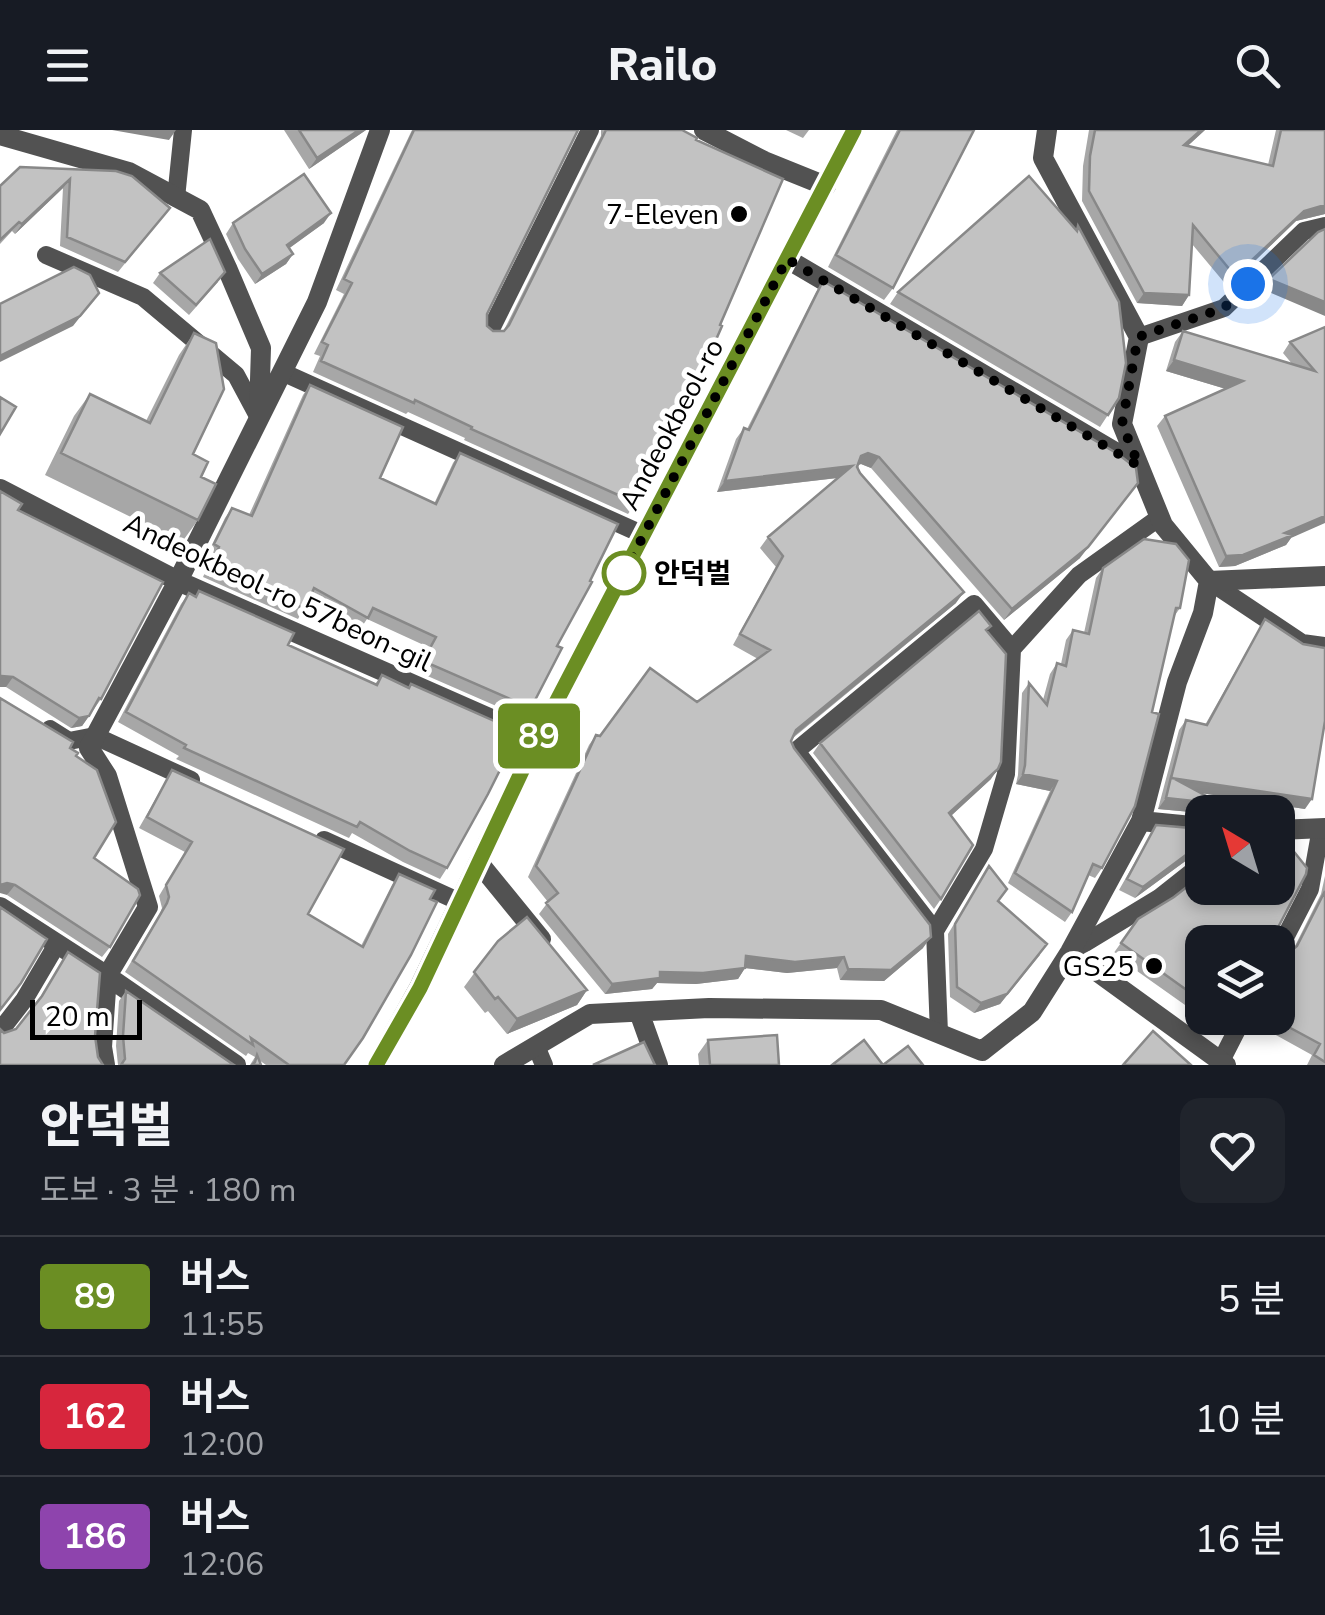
<!DOCTYPE html>
<html lang="ko">
<meta charset="utf-8">
<style>
body{margin:0;font-family:"Nunito Sans","Noto Sans KR",sans-serif;background:#20242c;color:#f1f3f6;height:100vh;display:flex;flex-direction:column;font-size:38px;white-space:nowrap}
*{box-sizing:border-box;margin:0}
p{font-size:32px;color:#9ea1a6}
.icon{flex:none;width:55px;height:55px;fill:none;stroke:currentColor;stroke-width:2;stroke-linecap:round;stroke-linejoin:round}
.map{position:relative;height:935px;overflow:hidden}
.details{display:flex;flex-direction:column;background:#171b24;flex:1}
.details>*{flex:none}
.badge{padding:0 20px;border-radius:8px;font-size:35px;line-height:65px}
.needle{width:65px;rotate:322deg}
.controls{position:absolute;left:1185px;top:665px;display:grid;gap:20px}
.controls a{display:grid;place-items:center;width:110px;height:110px;border-radius:20px;background:#171b24;box-shadow:0 5px 15px #0003;font-size:50px}
.scale{position:absolute;left:30px;bottom:25px;width:112px;box-sizing:border-box;padding-left:10px;border:5px solid #000;border-top:0;font-size:28px;line-height:35px;white-space:nowrap;color:#000;-webkit-text-stroke:8px #fff;paint-order:stroke}
.you{position:absolute;width:50px;height:50px;margin:-25px;border:8px solid #fff;border-radius:50%;background:#1a73e8;box-shadow:0 0 0 15px #1a73e833}
.map>.badge{position:absolute;translate:-50% -50%;box-shadow:0 0 0 5px #fff}
.round{display:grid;place-items:center;flex:none;width:105px;height:105px;border-radius:20px;background:#20242c}
.headline{display:flex;align-items:center;justify-content:space-between;height:170px;padding:0 40px}
h1{font-size:48px;font-weight:800;line-height:75px}
ul{padding:0;list-style:none}
li{display:flex;align-items:center;gap:30px;height:120px;padding:0 40px;border-top:2px solid #363941}
li div{flex:1}
li b{display:block;font-size:38px}
li em{font-style:normal}
li .badge{min-width:110px;font-weight:700;text-align:center}
header{display:flex;justify-content:space-between;align-items:center;height:130px;padding:0 40px;background:#171b24;font-size:45px;font-weight:800}
.map>svg:first-child{display:block}
.lines{fill:none;stroke-linecap:round;stroke-linejoin:round}
.lane{stroke:#525252;stroke-width:18}
.street{stroke:#525252;stroke-width:20}
.secondary{stroke:#1f1f1f;stroke-width:20}
.wall{fill:#a7a7a7}
.shaded-wall{fill:#888}
.building{fill:#c2c2c2;stroke:#888;stroke-width:2.5}
.line-casing{stroke:#fff;stroke-width:22}
.line{stroke:#6b8e23;stroke-width:15}
.walk{stroke:#000;stroke-width:10;stroke-dasharray:0 18}
.poi-dot{fill:#000;stroke:#fff;stroke-width:4}
.stop-dot{fill:#fff;stroke:#6b8e23;stroke-width:5}
.labels{text-anchor:middle;stroke-width:10;stroke-linejoin:round;paint-order:stroke}
.poi-label{font-size:28px;fill:#000;stroke:#fff;text-anchor:end}
.street-label{font-size:28px;fill:#000;stroke:#fff}
.stop-label{font-size:28px;font-weight:bold;fill:#000;stroke:#fff;text-anchor:start}
</style>
<header><svg class="icon" aria-label="menu" viewBox="0 0 24 24"><path d="M4 6h16M4 12h16M4 18h16"/></svg>Railo<svg class="icon" aria-label="search" viewBox="0 0 24 24"><circle cx="10" cy="10" r="6"/><path d="M15 15l6 6"/></svg></header>
<div class="map">
<svg width="1325" height="935" viewBox="0 0 1325 935">
<rect width="100%" height="100%" fill="#fff"/>
<g class="lines">
<path class="lane" d="M176,68L183,0
M46,125L143,167L236,245L259,288
M490,201L590,0
M1139,207L1224,178L1304,101L1325,96
M282,242L644,405
M1209,451L1302,513L1325,516
M1012,519L1079,445L1160,387
M50,599L69,611L95,606L191,650
M324,710L460,772
M935,801L796,621L974,474L1012,519L1006,644L984,719L935,801L939,903
M1278,821L1310,759L1321,698
M1070,822L1159,768L1202,734
M0,901L24,870L57,814
M536,916L544,935
M1221,931L1243,888"/>
<path class="street" d="M704,0L764,31L826,56
M1047,0L1043,28L1139,207L1122,294L1163,395L1209,451
M0,5L129,42L200,80L227,138L261,218L259,281
M787,129L1139,336
M0,359L178,451L537,609
M1209,451L1325,446
M1141,691L1202,697
M1278,700L1325,698
M479,733L541,809
M0,777L107,846L236,935
M1070,822L1226,935
M639,882L658,935
M105,935L102,917L107,846L148,777L107,646L89,618L178,451L317,172L380,0
M504,935L590,884L709,878L881,880L982,921L1032,882L1070,822L1141,691L1177,552L1203,483L1209,451"/>
<path class="secondary" d="M376,935L419,858L537,609L854,0"/>
</g>
<path class="wall" d="M284,0H366L309,39Z
M412,0H578L487,184V196L493,201L504,200L601,6V0H682L696,10L720,195L677,299L669,310L666,309L636,373L628,384L464,310L465,308L408,282L406,284L313,242L320,226L314,224L344,164L336,160Z
M786,0H809L803,8Z
M897,0H974L893,158L884,170L828,137Z
M1089,0H1205L1187,16L1268,35L1276,0H1325V84L1296,91L1228,157L1192,114L1189,165L1182,176L1137,173L1082,71L1083,36Z
M20,37L170,78L118,142L60,116L63,58L15,104L12,101L0,114V56Z
M233,93H324L289,118L293,124L286,134L255,154L238,129L226,104Z
M1078,96L1119,268L1100,297L890,174L898,162L1076,99Z
M160,143L218,152L189,185L153,153Z
M823,151L1080,428L1004,490L871,338L861,334L858,335L860,343L956,473L793,608L791,611L794,618L923,818L884,851L840,850L837,838L787,843L745,838L738,849L696,854L657,853L652,859L605,864L539,784L548,772L528,747L589,615L596,605L600,606L697,572L758,529L733,515L776,437L760,418L768,407L838,348L717,362L736,309L744,298L747,299L816,162Z
M1325,197L1291,408L1286,415L1235,436L1219,437L1157,296L1165,286L1226,259L1166,241L1175,212L1183,201L1293,235L1283,223L1290,212Z
M194,203L193,324L201,347L198,390L182,412L45,345L74,286L90,264L146,291L179,225Z
M310,255L380,348L434,374L453,333L460,323L557,516L531,578L524,588L416,541L428,517L367,489L361,498L309,469L298,489L203,447L212,427L207,425L225,388L232,378L249,385L303,265Z
M0,361L18,380L101,569L82,596L71,598L6,557H0Z
M1103,438L1180,478L1173,488L1102,738L1095,748L1088,745L1072,782L1065,792L1008,753L1050,661L1016,654L1018,645L1022,563L1029,553L1043,570L1050,544L1057,533L1061,534L1066,510L1073,500L1084,503L1096,448Z
M199,461L288,515L375,554L382,545L447,738L440,749L403,732L352,703L349,708L176,629L179,626L118,592L181,474L189,463L195,466Z
M1265,489L1305,679L1201,663L1236,682L1202,683L1158,679L1179,600L1186,590L1205,595Z
M987,502L991,649L951,686L941,769L934,779L813,623L820,613Z
M70,618L76,626L110,817L102,827L7,765Z
M172,640L308,784L361,816L392,755L399,744L344,935H266L259,930L261,935H250L255,927L248,923L246,926L125,842L160,784L162,778L159,766L185,722L139,698Z
M1156,695L1202,699V723L1195,724L1135,768L1119,760Z
M989,736L999,771L1040,825L1000,874L974,883L950,867L948,804Z
M1325,746V935H1307L1312,925L1254,893L1255,888H1278L1285,823L1293,820L1321,764Z
M1174,767L1202,812V887L1113,824L1138,789Z
M498,811L587,860L577,875L507,904L488,881L485,883L464,857Z
M126,861L234,935H118L116,916L119,871Z
M1203,888H1221L1215,896Z
M708,910L779,935H699L698,924Z"/>
<path class="shaded-wall" d="M112,0H176L169,10Z
M359,0H366L309,39L317,28Z
M1201,0H1205L1177,26L1184,15Z
M70,49L63,58L15,104L22,94Z
M1325,75V84L1296,91L1228,157L1235,146L1304,81Z
M331,83L324,93L280,125L287,115Z
M293,124L286,134L255,154L262,144Z
M1269,149L1325,172V186L1262,159Z
M99,163L73,196L0,232V226Z
M1144,163L1189,165L1182,176L1137,173Z
M1174,230L1243,251L1236,262L1166,241Z
M868,323L879,327L871,338L861,334L853,337L861,326Z
M852,336L845,347L717,362L725,351Z
M1130,364L1080,428L1004,490L1012,479Z
M1325,386V393L1291,408L1286,415L1235,436L1219,437L1226,426Z
M964,462L956,473L788,611L796,600Z
M2,546L13,547L6,557H0V550Z
M89,586L82,596L71,598L79,588Z
M998,639L991,649L942,694L949,683Z
M1023,644L1057,651L1050,661L1016,654Z
M1171,648L1312,669L1305,679L1168,658Z
M1166,668L1212,673L1205,682L1202,683L1158,679Z
M1202,713V723L1195,724L1135,768L1143,757Z
M7,753L15,755L7,765L0,763V755Z
M931,807L923,818L884,851L840,850L848,839Z
M1047,814L1000,874L974,883L981,873Z
M746,826L844,827L837,838L787,843L745,838L738,849L696,854L657,853L652,859L605,864L612,854L660,842Z
M587,860L577,875L507,904L517,889Z"/>
<path class="building" d="M299,0H359L317,28Z
M414,0H578L487,184V196L493,201H504L509,195L606,0H682L697,8L696,10L783,49L720,195L722,196L697,253L700,255L677,299L672,297L636,373L471,299L472,297L415,270L414,273L321,231L328,215L322,212L352,153L344,149Z
M900,0H974L893,158L836,125Z
M1095,0H1201L1184,15L1273,36L1281,0H1325V75L1304,81L1235,146L1193,95L1189,165L1144,163L1089,61L1090,26Z
M20,37L116,41L132,46L170,78L125,132L67,107L70,49L22,94L19,92L0,110V56Z
M304,44L331,83L287,115L293,124L262,144L245,119L233,93Z
M1029,46L1077,101L1078,96L1119,172L1126,233L1119,268L1108,285L898,162Z
M1325,99V172L1269,149L1318,102Z
M210,109L225,142L196,175L160,143Z
M74,137L90,145L99,163L80,186L0,226V174Z
M823,151L1118,324L1136,338L1138,353L1088,417L1012,479L879,327L868,323L861,326L857,337L860,343L964,462L796,600L791,611L794,618L930,795L931,807L891,840L848,839L844,827L795,832L746,826L745,838L703,843L660,842V848L612,854L546,773L558,763L536,736L596,605L600,606L650,538L697,572L770,520L740,504L783,426L768,407L852,336L725,351L744,298L749,300Z
M1325,197V386L1285,403L1293,405L1243,425L1226,426L1165,286L1243,251L1174,230L1183,201L1315,241L1290,212Z
M194,203L216,213L224,259L193,324L208,332L201,347L216,354L198,390L61,323L90,264L150,293Z
M310,255L403,297L380,348L436,374L460,323L618,394L590,451L592,452L557,516L562,518L531,578L423,531L436,507L373,478L368,488L314,458L305,479L210,437L219,417L214,414L232,378L252,386Z
M0,267L16,277L0,304Z
M0,361L22,374L18,380L163,452L101,569L99,568L89,586L79,588L13,547L2,546L0,549Z
M1144,409L1176,414L1189,430L1180,478H1176L1152,582L1159,584L1135,676L1102,738L1093,734L1072,782L1015,743L1057,651L1023,644L1025,635L1029,553L1047,575L1057,533L1066,536L1073,500L1089,504L1103,438Z
M199,461L294,503L288,515L377,555L382,545L409,558L411,554L519,602L488,664L447,738L410,721L360,692L357,697L184,618L186,615L126,582L189,463L196,467Z
M979,481L991,496L986,500L1006,524L1001,632L998,639L949,683L973,715L941,769L820,613Z
M1265,489L1303,514L1325,518V591L1312,669L1171,648L1186,590L1207,595Z
M0,568L73,612L70,618L78,623L76,626L97,640L116,692L94,728L138,759L140,765L110,817L15,755L7,753L0,755Z
M172,640L344,719L308,784L363,817L399,744L435,760L430,769L437,772L411,825L363,908L344,935H289L251,908L253,915L133,831L167,773L169,767L166,755L192,712L147,687Z
M1171,647L1236,682H1222V680L1212,673L1166,668Z
M1156,695L1202,699V713L1143,757L1127,749Z
M1278,705L1283,708L1307,738L1306,744L1274,805V812H1202V871L1121,813L1138,789L1174,767L1202,745V758H1278Z
M989,736L1007,759L998,771L1047,814L1007,864L981,873L957,857L955,794Z
M1325,761V932L1314,925L1320,914L1272,888H1278V818L1285,823L1291,821L1297,816Z
M0,777L47,809L21,853L0,880Z
M527,787L587,860L517,889L498,867L495,869L474,842L498,811Z
M68,822L100,843L95,906L98,927L103,935H0V899L4,903L16,899L42,866Z
M126,861L234,935H121L125,929L123,906Z
M1153,901L1191,935H1123Z
M777,905L779,935H710L708,910Z
M864,910L883,935L908,916L923,935H832Z
M644,912L655,935H593Z
M257,925L261,935H252L255,932Z"/>
<g class="lines">
<defs>
<path id="line" d="M376,935L420,858L537,609L854,0"/>
</defs>
<use href="#line" class="line-casing"/>
<use href="#line" class="line"/>
<path class="walk" d="M624,443L787,129L1139,336L1122,294L1138,207L1224,178L1248,154"/>
</g>
<g class="poi-dot">
<circle cx="739" cy="84" r="10"/>
<circle cx="1154" cy="836" r="10"/>
</g>
<circle class="stop-dot" cx="624" cy="443" r="20"/>
<g class="labels">
<g class="poi-label">
<text x="719" y="94">7-Eleven</text>
<text x="1134" y="846">GS25</text>
</g>
<g class="street-label">
<text transform="translate(671 294) rotate(-62)" y="10">Andeokbeol-ro</text>
<text transform="translate(278 462) rotate(25)" y="10">Andeokbeol-ro 57beon-gil</text>
</g>
<g class="stop-label">
<text x="654" y="453">안덕벌</text>
</g>
</g>
</svg>
<div class="controls">
<a><svg class="needle" viewBox="-14 -14 28 28"><path d="M0-13l5 13h-10z" fill="#e53935"/><path d="M0 13l5-13h-10z" fill="#9ea1a6"/></svg></a>
<a><svg class="icon" aria-label="layers" viewBox="0 0 24 24"><path d="M12 4l9 5-9 5-9-5zM3 14l9 5 9-5"/></svg></a>
</div>
<div class="scale">20 m</div>
<div class="you" style="left:1248px;top:154px"></div>
<b class="badge" style="left:539px;top:606px;background:#6b8e23;color:#fff">89</b>
</div>
<section class="details">
<div class="headline"><div><h1>안덕벌</h1><p>도보 · 3 분 · 180 m</p></div><a class="round"><svg class="icon" aria-label="heart" viewBox="0 0 24 24"><path d="M12 20l-8-8c-3-5 5-10 8-4 3-6 11-1 8 4z"/></svg></a></div>
<ul>
<li><span class="badge" style="background:#6b8e23;color:#fff">89</span><div><b>버스</b><p>11:55</p></div><em>5 분</em></li>
<li><span class="badge" style="background:#d7263d;color:#fff">162</span><div><b>버스</b><p>12:00</p></div><em>10 분</em></li>
<li><span class="badge" style="background:#8e44ad;color:#fff">186</span><div><b>버스</b><p>12:06</p></div><em>16 분</em></li>
</ul>
</section>
